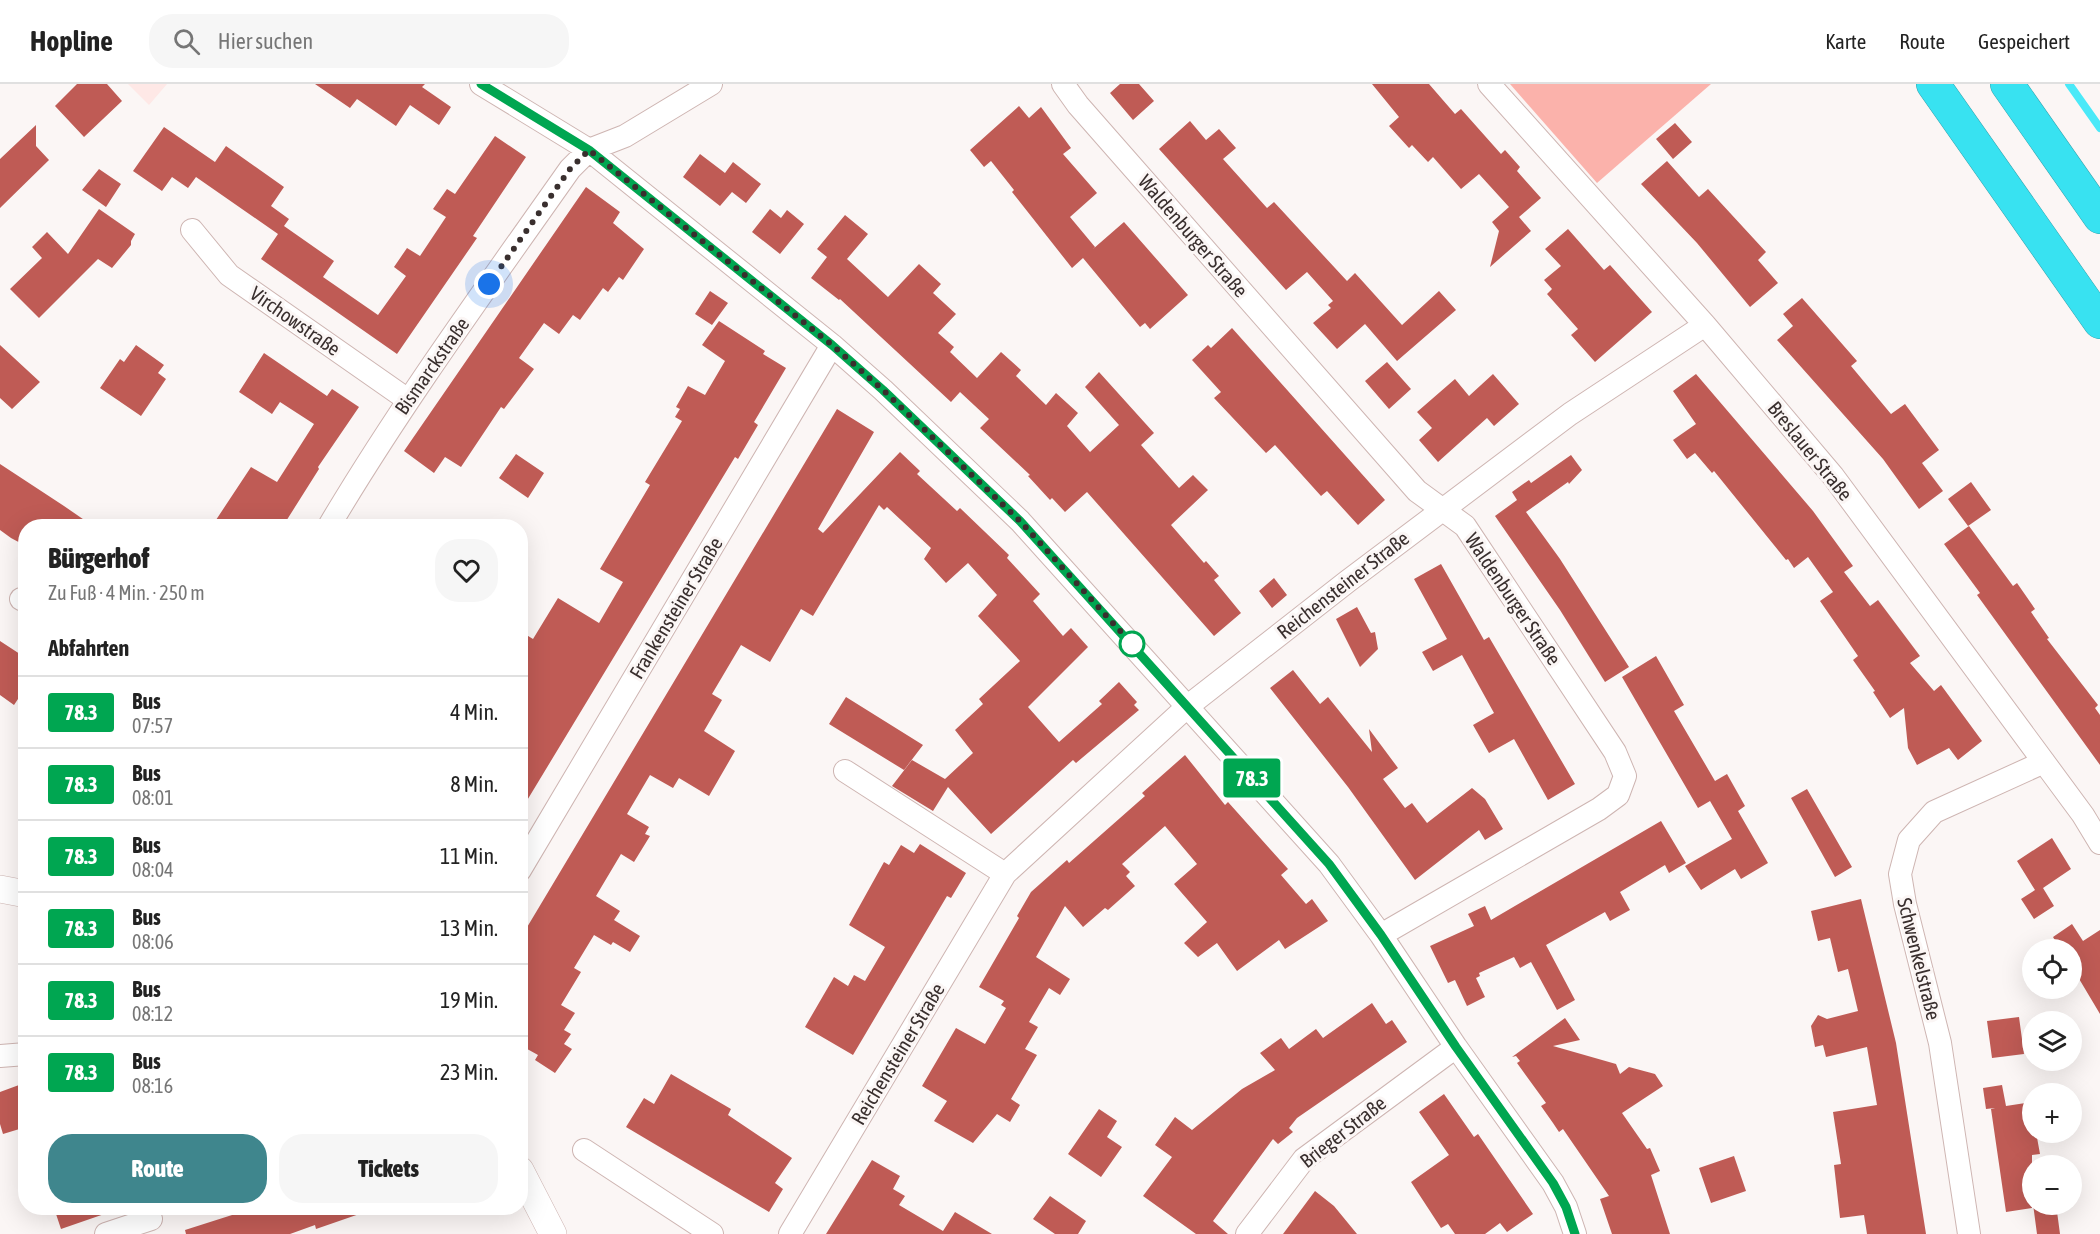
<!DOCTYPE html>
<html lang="de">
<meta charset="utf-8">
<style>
body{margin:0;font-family:"Asap Condensed",sans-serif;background:#f6f6f6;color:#222;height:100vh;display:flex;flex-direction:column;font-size:22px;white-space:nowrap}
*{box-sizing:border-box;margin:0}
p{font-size:20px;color:#767676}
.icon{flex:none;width:33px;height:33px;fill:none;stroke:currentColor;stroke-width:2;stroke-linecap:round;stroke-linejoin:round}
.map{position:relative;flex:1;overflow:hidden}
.side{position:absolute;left:18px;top:435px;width:510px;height:696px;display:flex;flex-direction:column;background:#fff;border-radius:24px;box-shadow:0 6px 24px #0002}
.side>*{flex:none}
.badge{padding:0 12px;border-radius:4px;font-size:21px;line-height:39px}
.tools{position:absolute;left:2022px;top:855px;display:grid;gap:12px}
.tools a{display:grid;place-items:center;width:60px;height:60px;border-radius:50%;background:#fff;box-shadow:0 6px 24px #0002;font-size:30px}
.you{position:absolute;width:30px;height:30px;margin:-15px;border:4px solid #fff;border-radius:50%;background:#1a73e8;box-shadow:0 0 0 9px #1a73e833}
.map>.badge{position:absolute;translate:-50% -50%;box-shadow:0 0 0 3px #fff}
h2{padding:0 30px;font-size:22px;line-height:54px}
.round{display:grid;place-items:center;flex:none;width:63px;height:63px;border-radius:24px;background:#f6f6f6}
.head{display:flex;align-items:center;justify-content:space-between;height:102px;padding:0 30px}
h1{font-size:28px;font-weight:800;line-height:45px}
.cta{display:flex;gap:12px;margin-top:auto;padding:12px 30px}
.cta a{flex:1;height:69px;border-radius:24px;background:#3f868d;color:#fff;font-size:24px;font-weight:800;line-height:69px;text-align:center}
.cta a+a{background:#f6f6f6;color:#222}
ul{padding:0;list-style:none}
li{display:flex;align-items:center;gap:18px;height:72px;padding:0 30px;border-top:2px solid #e0e0e0}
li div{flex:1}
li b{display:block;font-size:22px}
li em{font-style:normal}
li .badge{min-width:66px;font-weight:700;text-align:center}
header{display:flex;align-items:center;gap:36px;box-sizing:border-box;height:84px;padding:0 30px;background:#fff;border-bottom:2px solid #e0e0e0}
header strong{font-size:28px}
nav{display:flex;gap:33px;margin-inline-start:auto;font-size:21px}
.search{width:420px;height:54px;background:#f6f6f6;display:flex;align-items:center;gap:15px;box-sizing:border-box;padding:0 21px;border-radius:24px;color:#767676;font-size:22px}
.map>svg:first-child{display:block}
.built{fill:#fee8e6}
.green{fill:#fbb2ab}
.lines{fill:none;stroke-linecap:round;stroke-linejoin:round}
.stream{stroke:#4ae9f8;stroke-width:8}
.building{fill:#bf5b55}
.minor-casing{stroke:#ceb5b2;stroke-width:24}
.tertiary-casing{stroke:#ceb5b2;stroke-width:28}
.motorway-casing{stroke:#38a3ad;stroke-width:34}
.minor{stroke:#fff;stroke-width:22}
.tertiary{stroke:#fff;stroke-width:27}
.motorway{stroke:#38e2f1;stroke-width:33}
.line-casing{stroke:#fff;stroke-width:14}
.line{stroke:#00a651;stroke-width:9}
.walk{stroke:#392f2e;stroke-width:6;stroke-dasharray:0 10.8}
.stop-dot{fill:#fff;stroke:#00a651;stroke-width:3}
.labels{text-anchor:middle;stroke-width:6;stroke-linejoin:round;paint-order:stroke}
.street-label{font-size:20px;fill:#392f2e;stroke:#fbf6f5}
</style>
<header>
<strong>Hopline</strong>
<div class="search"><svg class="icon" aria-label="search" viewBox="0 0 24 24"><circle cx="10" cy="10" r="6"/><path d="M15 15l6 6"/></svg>Hier suchen</div>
<nav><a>Karte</a><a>Route</a><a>Gespeichert</a></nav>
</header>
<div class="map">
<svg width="2100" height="1150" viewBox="0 0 2100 1150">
<rect width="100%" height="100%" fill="#fbf6f5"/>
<path class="built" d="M128,0H167L149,21Z"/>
<path class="green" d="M1510,0H1711L1597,99Z"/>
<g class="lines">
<path class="stream" d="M2069,0L2100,44"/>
</g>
<path class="building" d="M77,0H107L122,17L84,53L55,22Z
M315,0H425L422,3L451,23L439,41L410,21L396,42L357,15L350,24Z
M1120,0H1139L1154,17L1133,36L1110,9Z
M1372,0H1429L1455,30L1461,25L1501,70L1505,66L1520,83L1517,87L1541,114L1519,133L1531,147L1490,183L1499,147L1492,138L1509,123L1479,90L1461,105L1433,73L1428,78L1412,61L1409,64L1389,42L1399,33Z
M1019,22L1029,34L1041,23L1071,64L1063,70L1097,109L1070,133L1095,163L1093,165L1124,138L1188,211L1150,245L1145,239L1140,243L1083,174L1072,184L1012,108L1014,106L991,77L984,83L970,66Z
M1190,37L1206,56L1219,45L1236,64L1223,75L1267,124L1274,118L1347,197L1355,189L1402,241L1439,207L1456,226L1397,277L1365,240L1337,265L1313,239L1331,224L1328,221L1333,217L1307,188L1286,206L1159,65Z
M1675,39L1692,58L1673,75L1656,55Z
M36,41V62L49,76L0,124V75Z
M164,43L215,78L226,62L284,103L271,122L289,135L284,142L334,177L323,193L378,231L406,192L394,183L407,164L420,172L446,133L433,125L447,105L455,110L495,52L526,73L473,152L477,154L397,270L261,175L278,150L196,93L188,104L172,93L162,107L133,87Z
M700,70L725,89L733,78L761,100L746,119L732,108L720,122L683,93Z
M1667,77L1699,113L1708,105L1766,168L1758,176L1778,199L1750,223L1697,159L1641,100Z
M99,85L121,100L106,123L82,106Z
M586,103L620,128L613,139L644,165L623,196L619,193L608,208L603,204L580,236L573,231L559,250L544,239L519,274L534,285L504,325L501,323L461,383L445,373L434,389L404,367Z
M99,125L135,150L131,157V161L112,184L98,175L39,234L10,205L42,174L32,163L47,148L68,170Z
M770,125L781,134L787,126L804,140L780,170L752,148Z
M845,131L868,150L847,175L888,213L919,180L941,200L933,209L956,230L938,249L954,263L950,268L977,294L1001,268L1021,286L1016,292L1046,321L1056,309L1078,329L1067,342L1090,368L1119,341L1085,303L1099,288L1154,349L1141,361L1179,404L1193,391L1208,406L1171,441L1204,479L1206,477L1219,492L1214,496L1241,529L1214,552L1087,408L1065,428L1052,414L1050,416L1028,392L1030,391L980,344L989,335L960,308L951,318L840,215L839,216L811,194L827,173L817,165Z
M1568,145L1604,186L1610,181L1652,228L1595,278L1571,251L1578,245L1547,210L1552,205L1544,196L1561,182L1545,165Z
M710,207L728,219L712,241L695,230Z
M1802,214L1857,277L1851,282L1891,330L1905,320L1939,366L1922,379L1943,407L1919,425L1883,375L1777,256L1793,242L1783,230Z
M719,237L765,267L763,270L786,284L754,338L758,341L738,375L735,373L520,728V547L533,555L558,514L599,539L623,498L600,485L650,401L645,398L682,337L675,333L680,325L676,323L688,302L705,311L725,277L702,261Z
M1232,244L1385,416L1358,441L1327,407L1321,412L1275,361L1266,369L1214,314L1221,308L1192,276L1208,261L1211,264Z
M0,261L40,298L12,325L0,314Z
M136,261L164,281L158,289L166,295L141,332L100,304L120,275L124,278Z
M264,269L327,312L332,305L359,323L318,383L319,385L283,442H212L251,383L277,398L314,340L280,318L272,330L239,308Z
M1387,278L1411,305L1389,325L1365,297Z
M1493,290L1519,320L1494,342L1487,334L1438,378L1419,356L1432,344L1417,328L1455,295L1469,312Z
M1696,290L1813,427L1853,482L1844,488L1870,522L1878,516L1920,572L1910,579L1934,607L1941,601L1982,657L1958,676L1949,664L1917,681L1908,664L1904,624L1890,634L1873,608L1875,607L1853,576L1858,572L1820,517L1833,508L1808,473L1794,484L1788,475L1786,476L1714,387L1712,389L1695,369L1687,375L1673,356L1696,340L1673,307Z
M837,325L874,348L818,445L823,449L900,368L920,387L917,390L957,427L960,424L1009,471L1007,474L1040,510L1033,517L1063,552L1071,544L1088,563L1028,623L1059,658L1102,620L1099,617L1119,598L1137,618L1134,621L1139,626L1076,679L1073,676L991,750L948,703L933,727L892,702L912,676L945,695L973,669L955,646L983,620L979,615L1020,577L978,532L997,511L968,479L946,499L924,475L931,464L887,423L884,426L879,421L813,532L801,525L770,578L741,561L712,610L722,616L704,647L735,667L709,712L679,694L673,704L650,691L627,730L649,743L645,750L650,752L634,778L621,770L596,812L620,827L614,836L640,852L630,868L613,858L611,861L594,851L574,884L581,888L561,921L575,929L564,946L571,950L564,960L572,965L555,989L535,976L538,971L520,961V855Z
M516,370L544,389L528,414L499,394Z
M1571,371L1582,386L1569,400L1568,398L1526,428L1560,475L1629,583L1605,598L1560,526L1495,432L1517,416L1512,408L1529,396L1531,399Z
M0,380L64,422L93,442H26V462L11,454L0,446Z
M1971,398L1991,426L1968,442L1948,415Z
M1969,442L2013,502L2017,499L2035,525L2031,528L2049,554L2047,555L2098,621L2095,624L2100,631V681L1977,511L1980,509L1944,460Z
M1441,480L1484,556L1489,553L1575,700L1548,716L1514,655L1489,669L1473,641L1494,629L1462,571L1433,587L1422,568L1447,555L1414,495Z
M1274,494L1287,511L1272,524L1259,507Z
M1357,523L1371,549L1375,548L1378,565L1360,583L1336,535Z
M0,557L26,574V620L18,615L14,621L0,611Z
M1656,572L1684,621L1674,627L1715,697L1727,690L1745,722L1738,727L1768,779L1741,795L1735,785L1701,806L1685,782L1732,755L1710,717L1698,724L1622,593Z
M1293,586L1320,620L1328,613L1372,668L1369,645L1398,684L1383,695L1405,724L1412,719L1427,739L1472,704L1485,715L1503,745L1485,756L1479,746L1415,796L1348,703L1270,604Z
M846,613L923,661L904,686L829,640Z
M1185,671L1225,721L1228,718L1288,785L1281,791L1306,820L1312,815L1328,837L1285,865L1279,856L1237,887L1217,859L1198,873L1184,859L1207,838L1174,800L1197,780L1165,742L1122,780L1130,788L1126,792L1135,802L1108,826L1105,824L1083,843L1065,822L1036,873L1070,895L1060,911L1049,904L1029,938L1038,943L1025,965L1037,971L1011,1015L1020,1021L1010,1038L997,1030L973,1059L934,1037L947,1017L922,1002L956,944L985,960L1006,924L1001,921L1004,917L979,903L1019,834L1017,832L1031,808L1067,776L1069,779L1145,712L1142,709Z
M1807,705L1852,783L1835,793L1791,714Z
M1661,737L1686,779L1669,789L1665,781L1620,808L1630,826L1610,837L1605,828L1546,861L1575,916L1557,926L1531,878L1520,884L1514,873L1479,889L1480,892L1476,894L1485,913L1467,922L1455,896L1448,899L1430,862L1474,842L1468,830L1485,822L1491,836Z
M2052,754L2071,785L2043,804L2054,822L2034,835L2021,815L2035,806L2017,777Z
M920,760L966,789L951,814L947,812L853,971L805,943L834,893L848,902L854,891L865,897L885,863L849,841L884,778L889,781L901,761L914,769Z
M1861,815L1896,959L1926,1150H1867L1864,1131L1840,1134L1834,1081L1841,1080L1833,1028L1877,1021L1867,963L1826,973L1823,961L1815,963L1811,942L1818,931L1827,935L1858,927L1848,885L1838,888L1830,854L1818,857L1811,827Z
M2072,840L2083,857L2100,846V930L2072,883V866H2061L2053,853Z
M1372,919L1386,940L1392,936L1407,958L1297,1034L1289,1044L1293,1048L1278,1060L1273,1055L1213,1137L1228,1150H1196L1143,1112L1172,1073L1155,1061L1175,1033L1192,1046L1242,1005L1275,986L1260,969L1281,954L1289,965L1316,945L1323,954Z
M2019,933L2024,970L1992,974L1987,937Z
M1565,934L1580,956L1553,962L1616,980L1620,990L1629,983L1655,990L1663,1002L1622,1029L1647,1065L1650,1064L1660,1087L1651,1091L1670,1150H1612L1600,1115L1609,1112L1563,1045L1559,1048L1553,1039L1541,1022L1546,1019L1517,979L1520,977L1516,972L1512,973Z
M671,990L731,1025L728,1031L792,1074L775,1099L783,1105L769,1128L626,1043L644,1014L654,1020Z
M19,1001L26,1021V1043L3,1050L0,1040V1008Z
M2002,1001L2006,1022L2032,1018V1048H2036L2040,1070L2032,1071V1124L2006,1128L1991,1025L1995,1024L1986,1025L1983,1004Z
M1444,1010L1474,1053L1478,1050L1533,1130L1507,1148L1500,1139L1485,1150H1455L1448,1140L1441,1144L1411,1098L1449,1071L1419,1028Z
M1099,1025L1117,1037L1107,1053L1122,1063L1101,1093L1068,1070Z
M1734,1072L1746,1107L1711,1119L1699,1084Z
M872,1076L900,1092L893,1105L905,1112L899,1121L943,1147L955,1128L992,1150H826Z
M1315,1107L1334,1122L1357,1150H1283Z
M1050,1112L1086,1137L1078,1150H1055L1033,1135Z
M2033,1120H2056L2060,1150H2037Z
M54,1124H113V1127L61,1145Z
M254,1124H368V1127L316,1145L315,1141L290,1150H186L185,1146Z"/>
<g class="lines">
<defs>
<path id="minor" d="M481,0L589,66L832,261L883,306L1020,437L1329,780L1381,851L1456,963L1553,1099L1566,1123L1575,1150
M1063,0L1078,21L1417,407L1465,442L1615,668L1625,692L1618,711L1599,725L1381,851
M1489,0L1705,241L1833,392L2083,731L2100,759
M192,146L229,191L408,316
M329,442C402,319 487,203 570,85L589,66L625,52L711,0
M21,515L26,517
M845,687L1005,790
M520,786L832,261
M0,972L26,970
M584,1066L712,1150
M106,1150L151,1135
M790,1150L1005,790L1188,622L1348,497L1570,330L1705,241
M1247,1150L1304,1075L1456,963
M1969,1150L1940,959L1905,820L1900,790L1909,756L1934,728L2044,678"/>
<path id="tertiary" d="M0,805L26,810
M520,1086L553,1150"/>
<path id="motorway" d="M1933,0L2100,238
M2007,0L2100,133"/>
</defs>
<use href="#minor" class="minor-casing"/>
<use href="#tertiary" class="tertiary-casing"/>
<use href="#motorway" class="motorway-casing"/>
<use href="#minor" class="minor"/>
<use href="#tertiary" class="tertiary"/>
<use href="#motorway" class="motorway"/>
</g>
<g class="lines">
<defs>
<path id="line" d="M481,0L589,66L832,261L883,306L1020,437L1329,780L1381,851L1456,963L1553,1099L1566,1123L1575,1150"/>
</defs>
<use href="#line" class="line-casing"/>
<use href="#line" class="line"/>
<path class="walk" d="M489,200L570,85L589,66L832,261L883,306L1020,437L1132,560"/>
</g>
<circle class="stop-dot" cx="1132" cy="560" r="12"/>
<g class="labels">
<g class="street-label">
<text transform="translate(1193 152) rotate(49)" y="7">Waldenburger Straße</text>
<text transform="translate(295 237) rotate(35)" y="7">Virchowstraße</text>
<text transform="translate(432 282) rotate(-55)" y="7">Bismarckstraße</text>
<text transform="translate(1810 367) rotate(51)" y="7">Breslauer Straße</text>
<text transform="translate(1343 501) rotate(-38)" y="7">Reichensteiner Straße</text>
<text transform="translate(1513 515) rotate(56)" y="7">Waldenburger Straße</text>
<text transform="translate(676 524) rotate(-59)" y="7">Frankensteiner Straße</text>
<text transform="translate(1919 875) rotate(76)" y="7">Schwenkelstraße</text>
<text transform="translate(898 970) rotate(-59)" y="7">Reichensteiner Straße</text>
<text transform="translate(1343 1048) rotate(-38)" y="7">Brieger Straße</text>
</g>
</g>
</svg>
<div class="tools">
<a><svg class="icon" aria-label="locate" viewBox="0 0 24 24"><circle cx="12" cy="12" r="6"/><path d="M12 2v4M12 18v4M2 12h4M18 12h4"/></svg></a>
<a><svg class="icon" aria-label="layers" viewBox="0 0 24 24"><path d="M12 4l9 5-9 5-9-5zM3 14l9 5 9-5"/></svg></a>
<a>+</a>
<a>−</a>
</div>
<div class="you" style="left:489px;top:200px"></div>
<b class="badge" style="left:1252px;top:694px;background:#00a651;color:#fff">78.3</b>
<section class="side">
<div class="head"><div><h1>Bürgerhof</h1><p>Zu Fuß · 4 Min. · 250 m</p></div><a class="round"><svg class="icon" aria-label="heart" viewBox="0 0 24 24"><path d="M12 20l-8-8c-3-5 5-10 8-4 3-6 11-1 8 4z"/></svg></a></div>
<h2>Abfahrten</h2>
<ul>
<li><span class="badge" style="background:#00a651;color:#fff">78.3</span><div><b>Bus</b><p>07:57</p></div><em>4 Min.</em></li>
<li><span class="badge" style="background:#00a651;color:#fff">78.3</span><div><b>Bus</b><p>08:01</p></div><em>8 Min.</em></li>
<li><span class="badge" style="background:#00a651;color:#fff">78.3</span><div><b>Bus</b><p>08:04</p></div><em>11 Min.</em></li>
<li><span class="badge" style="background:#00a651;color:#fff">78.3</span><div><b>Bus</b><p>08:06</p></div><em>13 Min.</em></li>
<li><span class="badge" style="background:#00a651;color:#fff">78.3</span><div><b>Bus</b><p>08:12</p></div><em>19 Min.</em></li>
<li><span class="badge" style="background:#00a651;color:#fff">78.3</span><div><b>Bus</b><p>08:16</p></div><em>23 Min.</em></li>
</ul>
<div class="cta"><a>Route</a><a>Tickets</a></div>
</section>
</div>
